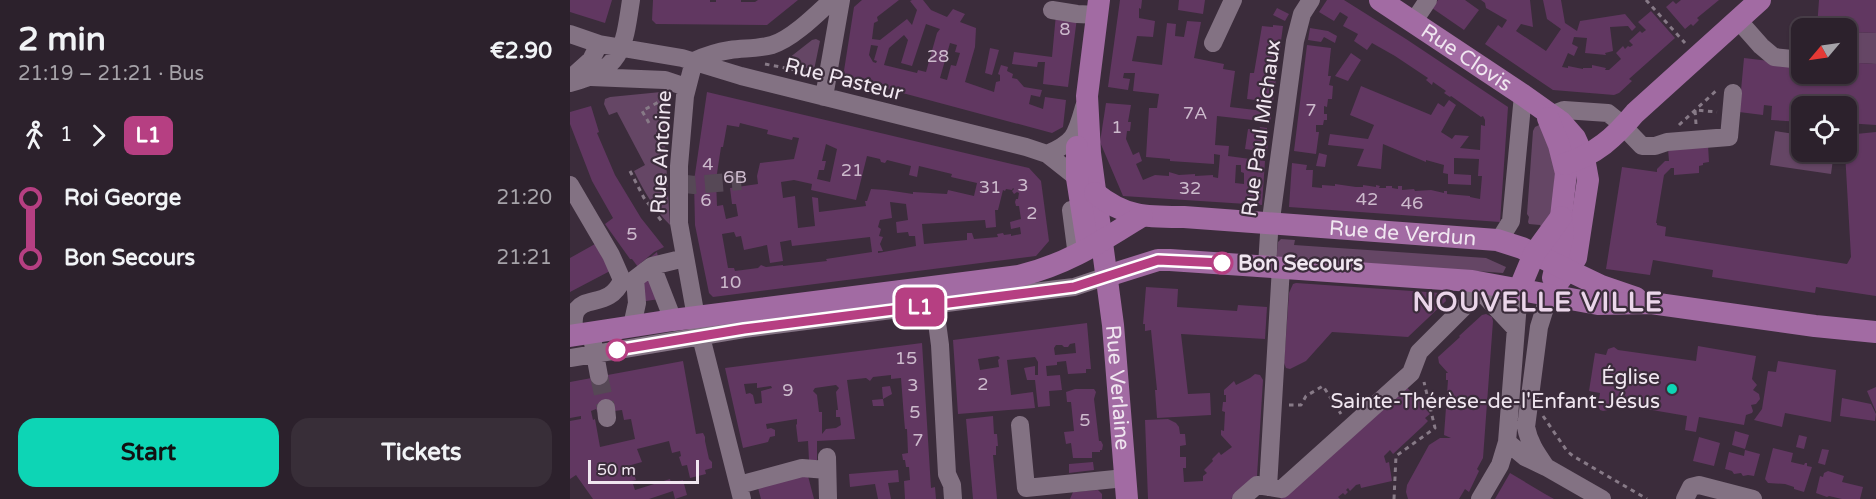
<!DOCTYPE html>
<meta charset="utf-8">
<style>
body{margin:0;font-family:"Varela Round",sans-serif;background:#382e38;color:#f1f3f6;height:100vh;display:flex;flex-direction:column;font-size:22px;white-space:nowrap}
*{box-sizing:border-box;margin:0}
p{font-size:20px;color:#a6a3a9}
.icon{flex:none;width:33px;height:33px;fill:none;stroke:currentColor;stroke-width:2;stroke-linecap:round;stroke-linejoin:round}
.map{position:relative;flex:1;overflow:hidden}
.sheet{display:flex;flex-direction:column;background:#2c212c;width:570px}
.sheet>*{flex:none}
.badge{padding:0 12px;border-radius:9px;font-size:21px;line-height:39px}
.needle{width:39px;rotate:241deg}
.fabs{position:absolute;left:1221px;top:18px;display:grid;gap:12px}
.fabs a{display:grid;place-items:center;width:66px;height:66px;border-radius:12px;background:#2c212c;box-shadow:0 2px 4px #0004,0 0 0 2px #483e48;font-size:30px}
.scale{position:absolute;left:18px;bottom:15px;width:111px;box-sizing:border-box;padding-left:6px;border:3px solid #f0e6f0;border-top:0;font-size:16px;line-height:21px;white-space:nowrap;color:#f0e6f0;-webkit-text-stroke:4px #3b2c3b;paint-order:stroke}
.map>.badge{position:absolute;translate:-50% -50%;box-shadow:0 0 0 3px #fff}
.legs{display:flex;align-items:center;gap:9px;height:66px;padding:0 18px;font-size:20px}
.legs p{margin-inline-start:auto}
.headline{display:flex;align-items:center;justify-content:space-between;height:102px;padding:0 18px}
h1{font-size:33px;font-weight:700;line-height:45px}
.button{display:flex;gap:12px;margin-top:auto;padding:12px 18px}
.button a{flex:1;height:69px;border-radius:18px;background:#0dd5b5;color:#111;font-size:24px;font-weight:700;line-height:69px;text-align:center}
.button a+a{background:#382e38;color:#f1f3f6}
ul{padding:0 18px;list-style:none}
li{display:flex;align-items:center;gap:21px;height:60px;font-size:22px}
li i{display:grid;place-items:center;width:9px;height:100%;margin:0 8px;background:currentColor}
li i::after{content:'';width:15px;height:15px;margin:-8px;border:4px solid;border-radius:50%;background:#2c212c}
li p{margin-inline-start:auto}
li:first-child i{background:linear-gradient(#0000 50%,currentColor 0)}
li:last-child i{background:linear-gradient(currentColor 50%,#0000 0)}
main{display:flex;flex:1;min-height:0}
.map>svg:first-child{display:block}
.green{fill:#654665}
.building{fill:#613761;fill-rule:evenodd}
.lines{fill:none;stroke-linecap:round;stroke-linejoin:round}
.minor-tunnel{stroke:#564856;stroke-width:18;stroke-dasharray:18 9;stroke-linecap:butt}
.path{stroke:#877a87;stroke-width:3;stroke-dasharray:4.5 4.5;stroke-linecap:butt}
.minor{stroke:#837283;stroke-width:18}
.major{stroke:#a26ba3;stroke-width:22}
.line-1-casing{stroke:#fff;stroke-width:14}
.line-1{stroke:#b63f82;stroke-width:9}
.stop-1-dot{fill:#fff;stroke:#b63f82;stroke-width:3}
.poi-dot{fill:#0dd5b5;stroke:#3b2c3b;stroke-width:2}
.labels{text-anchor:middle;stroke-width:4.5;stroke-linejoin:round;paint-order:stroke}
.number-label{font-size:18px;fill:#ccbacc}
.street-label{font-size:21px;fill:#f0e6f0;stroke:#3b2c3b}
.stop-label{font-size:21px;font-weight:bold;fill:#f0e6f0;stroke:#3b2c3b;text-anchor:start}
.poi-label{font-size:21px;fill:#f0e6f0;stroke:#3b2c3b;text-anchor:end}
.district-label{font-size:27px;font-weight:bold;letter-spacing:1.5px;fill:#ebd6ea;stroke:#3b2c3b}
</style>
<main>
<section class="sheet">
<div class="headline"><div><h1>2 min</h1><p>21:19 – 21:21 · Bus</p></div><b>€2.90</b></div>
<div class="legs"><svg class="icon" aria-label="walk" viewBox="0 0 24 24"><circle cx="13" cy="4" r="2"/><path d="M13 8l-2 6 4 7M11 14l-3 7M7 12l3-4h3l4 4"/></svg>1<svg class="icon" aria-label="forward" viewBox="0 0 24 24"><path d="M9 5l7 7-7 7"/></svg><b class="badge" style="background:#b63f82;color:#fff">L1</b></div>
<ul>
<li><i style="color:#b63f82"></i><b>Roi George</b><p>21:20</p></li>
<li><i style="color:#b63f82"></i><b>Bon Secours</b><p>21:21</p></li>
</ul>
<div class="button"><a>Start</a><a>Tickets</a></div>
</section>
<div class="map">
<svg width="1306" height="499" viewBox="0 0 1306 499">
<rect width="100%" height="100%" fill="#3b2c3b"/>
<path class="green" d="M1282,32L1306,33V64L1290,63L1288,70L1279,69Z
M246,39L250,41L244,70L219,64V58L242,40Z
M91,92L95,97V145L100,225C84,209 74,191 64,171L75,165L47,112L39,115L34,104L35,99L40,97Z
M971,124L986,162L982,217L973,230L970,225L959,224L958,222L959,217L957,214L963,131L965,127Z
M1205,131L1231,135L1232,152H1264L1261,174L1200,165Z
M711,239L725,240L724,245L916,258L936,267L933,273L708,257L703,251H707L708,242Z"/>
<path class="building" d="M0,0H42L35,23L0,12Z
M83,0H140V2H146V0H171V2H185L188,0H228L197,25L86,24L82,20Z
M292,0H329L307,17L308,21L304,23L302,39L310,40L337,19L342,25L347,10L340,1L342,0H353L361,10L377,17L383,9L395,14L390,22L406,28L405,47L395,82L424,92L426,82L430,81V75L428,74L431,65L438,67L437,71L443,74L442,78L447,79L454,87L472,90L470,97L461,95L459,104L473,109L475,97L496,100L493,127L482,133L273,77L284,7ZM356,24L370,29L367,33L356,72L348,70L347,73L314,65L319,48L334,35L338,40L331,63L342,66ZM380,43L387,45L385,52L390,53L386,66L381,65L377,80L370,78ZM301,45L308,46L304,60L307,61L306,63L303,62L299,55Z
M550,0H572L571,9L569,8V18L585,21L583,37L567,36L562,61L592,65L597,23L606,24L605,36L614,37L617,21L631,22L624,58L654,64L653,69L665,71L660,107L702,112L700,122L647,116L645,145L659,146L658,156L695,161L692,205L553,196L530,142L536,103L561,105L558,122H561L560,131H557L556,139L563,155L569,152L572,161L566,164L573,180L585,175L599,176V172L609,175L625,174V176L643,175V177L648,178L650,155L644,154V164L600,161V159L576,157L579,108H587L589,94L563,91L565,73H554L553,78L560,79L558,90L538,87ZM666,165H671V172L674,173V184L665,183Z
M609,0H635L633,14L608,10Z
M757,0H774L836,39L938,107L930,222L719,207L722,163L737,165L736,170H743L742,187L752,188V185L765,186V184L786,187H793V185L806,187V185L810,186L809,188H816V186H822V188L828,189V186H832V190L844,189L845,191L861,190L874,193V191H877V194L900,196V197L910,199L912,176H908L909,159L884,158V174L901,175V185L878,184V174L873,173L874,165L856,160V162L813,144L811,169L787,166L794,149L758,145L760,134L798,139L804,125L780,115L791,86L861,115L868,103L874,107L879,100L886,105L871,132L882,139L885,135L899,136L890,148L910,150L911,125L915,126V120L913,116L911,117L881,96L880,97L874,93L876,91L863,82L862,85L856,80L858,78L825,56L802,43L797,50L784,41L788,34L773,26L778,17L770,12L764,21L749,12Z
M868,0H895L909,10L894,30L862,8Z
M911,0H960L963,27L951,24L946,31L976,51L991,29L977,19L973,0H991L995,23L1007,31L1010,21L1055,14L1066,27L1062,31L1058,26L1040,27L1043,51L1035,53L1036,55L1015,53L1017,38L1004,37L1002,44L1008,47L1004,56L998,53L992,67L998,68V66L1013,69V68H1022V65L1036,68L1035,70H1039L1051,59L1046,53L1053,46L1055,49L1058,46L1060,47L1063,45L1059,41L1070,31L1072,33L1076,30L1068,22L1081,11L1105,38L1059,79L1062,81L1049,93L1044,95L983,90L915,44L928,25L932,28L937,20L916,8L915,3Z
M1111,0H1149L1127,18L1129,20L1123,26L1121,24L1115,29L1096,7L1103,1L1106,4Z
M1249,0H1306V33L1282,32L1279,69L1288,70L1289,63L1306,64V125L1276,123V106H1232V122L1201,120L1202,106L1194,105L1193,115L1169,112L1174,58L1232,65V74H1276V28H1247Z
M707,8L719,14L715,21L703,15Z
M486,14L507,18L498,87L473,84L475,62H468L467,67L442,64L444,52L482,57Z
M703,25L713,26L703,102L677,99L680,73H684L692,26L703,27Z
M740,28L758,31L767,36L765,43L754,37L751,42L738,40Z
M737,45L761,48L758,76H761L759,85L763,86L762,99H758L757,107L754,106V114H757V120H754L753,125H746V132H749L746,154L724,151Z
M420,48L429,50L422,75L415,73Z
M781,53L791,60L778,81L765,76Z
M137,92L459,168L471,181L479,241L466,256L143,297L139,293L125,225L124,181ZM170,123L198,130L197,134L222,140L223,137L229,138L224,159L190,163L187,176L188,184L160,188L162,204H166L168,216L156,219L153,205L147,206L146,180L151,147H153L157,125L169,127ZM256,144L267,149L260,182L247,179L249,170H254L256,161H252ZM297,156L310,159L311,162L315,163L317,160L341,166L339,175L347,177L349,166L382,174L381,177L407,183L404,196L378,190L377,194L343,192V194L316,190L301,189L297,201H295L296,206L249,212L248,198L242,197L245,226L228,228L225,196L213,198L211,182L224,180L242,184L241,190L286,200ZM443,188L444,189L442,191L444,194L447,192L449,193L448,199H446L445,202L446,206H449L451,219L440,222L441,229L450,227L451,234L441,236V234L434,235L433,233L427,234L428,237L404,239L402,233H397V240L354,244L352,224L415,220L416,228L426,227L425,210H428L433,190L435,191L436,189L442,190ZM320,202L336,204L338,220L326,222L327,233L338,232L339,236H345L346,246L308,253V251H313L310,244L313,237L309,236L311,229L308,227L310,220L322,218ZM164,232L166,237L171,236L174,250L197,245L200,263L213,261L210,242L221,240L222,246L300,237L302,252L256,259L257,261L213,266V265L196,267L191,265L188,268L165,271L164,268H158L152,234Z
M21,106L29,132L27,133L45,175L71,218L94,247L84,252L71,263L72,264L87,252L96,298L63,303L68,267L62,259H60L35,224L43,218L22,181L0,124V112Z
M690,127L697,128V131L699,132L697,152L675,149L678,129L689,130Z
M1306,132V296L1246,287L1245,293L1142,277L1143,270L1083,260L1080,275L1036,269L1052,167L1087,172V169L1095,161H1099L1098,149L1138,145L1139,162L1133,163V165L1129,166V173L1104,175V168H1101L1094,175L1086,223H1087V225L1096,227L1095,236L1277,264L1281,257L1275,152H1276V135Z
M749,153L757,155L755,167L746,166Z
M25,244L40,271L0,292V258Z
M726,283L871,293L875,296L876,301L838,337L762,332L736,361L720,369L716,368L714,363L719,293L723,284Z
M576,287L608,289L607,307L667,311L668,305L697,307L695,339L611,334L618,394L640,393L641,415L587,418L585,390H587L581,330L575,331V324H573Z
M916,314L922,317L923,321L913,458L907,469L909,471L899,492L895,489L889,499H838L836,492L837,485L859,445L870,438H881L874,435L878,380H876V373H878L869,363L868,357L890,337L889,336L912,315Z
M517,323L521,369H516V373L498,374L496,361L487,362V365L476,366L477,376L490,375L492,390L479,391L480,406L468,407L465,380H457L454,368L465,366V375H468V362L465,357L437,360L441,395L463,392L465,408L388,414L383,340ZM505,343L506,353L485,355L484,348L486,345H492L494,347H498L500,344ZM428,356L430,358L428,360L429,367L410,370L408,359Z
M352,343L361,488L365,487L366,499H335L334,481L340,480L339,467H336L335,460H333L332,454L338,453L337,429H335L334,418L331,378L321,379V375L303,377L300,381L296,378L277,380L285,439L247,441V460H239L238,441L228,442L226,425L227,424V419L196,424L197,429L201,428L205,430V436L200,437L198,442L173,448L155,368ZM187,383V388L201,386L202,388L191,391L192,403L185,404L183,395L180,393L176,394L174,384ZM266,385L269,388L266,392L268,410H266V417H270L271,425L266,428L256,429L252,434V412H249L247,395L243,391L245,388Z
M1128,346L1186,356L1182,379L1187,385L1183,390L1189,394L1190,399L1186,404L1181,405L1183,411L1182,413L1176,415L1174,425L1129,417L1126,432L1115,430L1117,416L1041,403L1038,410L1033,411L1030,410L1028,405L1030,393L1019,391L1025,353L1036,355L1038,349L1044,347L1048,350L1126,361Z
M113,361L126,434L133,433L135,437V441L139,459L142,462V468L135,470L136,474L120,478L117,465L112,466L109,457L111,456L110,451L102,453L99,441L67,449L72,462L50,468L53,477L64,474L66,480L62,481L65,490L100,479L101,483L113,480L117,495L105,499L103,491L79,499H23L6,475L0,479V421L11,419V416L0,418V382ZM26,409L28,413L52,410L54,420L61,419L65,439L30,447L25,419L23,420L21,411Z
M1208,361L1266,370L1261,422L1215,413L1212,427L1184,420L1192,409L1198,371L1206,372Z
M685,374L690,375L693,380L687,476L661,499H578L575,420L598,419L606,423L609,427L610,434H615L616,445L610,446V457H616V468H613L614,482L633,481V476L637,473L634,470L643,461L642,459L649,452L651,455L662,447L651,435V430L654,431L655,412L652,411L653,402H656V395H654V390L664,381L666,385L680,378Z
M320,386L322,394L313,399L314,406H303L302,400L313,399L312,387Z
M836,386L848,401L854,396L858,400L852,405L860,414L855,418L858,421L852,427L823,454L820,450L814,456L816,463L819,462L822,481L791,488L790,484L786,485L780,491L778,488L776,490L778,492L775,495L773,493L768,497L770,499H710Z
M1306,387V412L1297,391Z
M505,389H524L526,392L524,399L529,441H531L533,445L532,450H530V452H522V458H503L501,443L496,444L494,432L504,431L501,402H497L496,392Z
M1272,398L1301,404L1306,414L1305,421L1270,416Z
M423,416L424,434H427L428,446H426V455H423L427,499H403L396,419Z
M1165,431L1179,435L1175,449L1162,445Z
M1229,435L1237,437L1234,449L1226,447Z
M1129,437L1150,443L1144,466L1123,461Z
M1203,448L1223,453L1221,462L1234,465L1235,463H1237V466L1242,467L1234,492L1224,489V487L1215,484L1198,483L1195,479Z
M1252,449L1259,450L1255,465L1248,463Z
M1175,450L1190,454L1184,476L1178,475L1173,476L1171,473L1164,474L1162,471L1155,469L1159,452L1174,456Z
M523,462L524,470L499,473V464Z
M328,470L329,482L318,483L321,499H308L305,484L280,487L279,474Z
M1258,471L1274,476L1272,482L1293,487L1290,499H1272L1259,496L1257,497L1246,493L1250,476L1253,477L1254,473Z
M940,473L975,494L984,499H925Z
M238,476L244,499H191L188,488L204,482Z
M528,490L532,494V499H500L503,492Z"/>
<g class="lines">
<path class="minor-tunnel" d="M108,183L124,185L171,181
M29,376L36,408"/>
<path class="path" d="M1076,0L1115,43
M195,64L241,73
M79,123L72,111L98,97
M1126,124L1125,110L1147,112
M1109,125L1148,89
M60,171L74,198L93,223
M719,405H731L736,396L753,386L771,414
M973,416L997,451L1003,456L1077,499
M824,499L826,456L865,428L854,382"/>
<path class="minor" d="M482,10L507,14L528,15
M1168,20L1191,46L1204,57L1232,60
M844,21L858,0
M0,34L29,44L112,58L171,76L456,147L477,154L515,184
M643,43L663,0
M124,61L115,96L109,166V223L126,317L172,499
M124,61C135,56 147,52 160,50C174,48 188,49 202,45C222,39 247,14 262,0
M21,77L95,80L116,87
M0,79L21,60L29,44
M0,83C52,70 54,48 61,0
M254,97L271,0
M981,115L994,110L1038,113L1048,121L1072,146H1085L1097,142L1159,137L1163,93
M477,154C505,142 506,135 514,107
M0,185L41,255L52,280C40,308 15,295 6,311C2,318 4,328 5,335
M501,210L507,256
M927,240L933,234L941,221L953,95
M82,266L115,258
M697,266L699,234L725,41L732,14L741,0
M904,284L946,329
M363,293L370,345L377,474L382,485L383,499
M62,326L67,303L65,279L82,266L103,320
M23,343L29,376
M0,358L174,329L487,289L504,287L537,276
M36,408L37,418
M450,425L456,488L555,478
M937,442L955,457L976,467L1032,499
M257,457L258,499
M976,467C967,454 959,443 956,427L969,327L979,295
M169,485L232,468L257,470
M698,487L711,267
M671,499L687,485L712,489L841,373L849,352L911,290
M910,499L930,465L937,442L949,290
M1115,499L1121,487L1129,485L1183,499"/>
<g class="major">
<path id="s1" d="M529,0L517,96L520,153L543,325L557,499"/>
<path id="s2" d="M810,0L953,95L991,122L1005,138L1014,158L1018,180L1006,258L989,281"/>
<path d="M978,118L989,145L996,173L991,217L993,234L983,278"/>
<path d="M507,147V178L517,242"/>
<path d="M995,164C1026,154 1044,138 1065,113L1190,0"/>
<path id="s3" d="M525,193C556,218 577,217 614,217L927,240L952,248L1031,286L1066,298"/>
<path d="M537,276L588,260H600L902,281L1028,304L1081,303L1245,326L1306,332"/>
<path d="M949,290L964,254L991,217"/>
<path d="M0,336L103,320L449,276C498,264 530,242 572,216"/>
</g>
</g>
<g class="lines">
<defs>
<path id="line-1" d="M47,350L174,329L504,287L588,260L652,263"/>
</defs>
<use href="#line-1" class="line-1-casing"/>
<use href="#line-1" class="line-1"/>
</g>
<g class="stop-1-dot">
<circle cx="652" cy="263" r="10"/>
<circle cx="47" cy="350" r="10"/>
</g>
<circle class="poi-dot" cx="1102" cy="389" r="6"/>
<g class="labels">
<g class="number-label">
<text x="495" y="35">8</text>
<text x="368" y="62">28</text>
<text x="741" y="116">7</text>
<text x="625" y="119">7A</text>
<text x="547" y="133">1</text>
<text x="138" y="170">4</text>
<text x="282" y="176">21</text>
<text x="165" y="183">6B</text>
<text x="453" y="191">3</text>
<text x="420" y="193">31</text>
<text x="620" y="194">32</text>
<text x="797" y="205">42</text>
<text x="136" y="206">6</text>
<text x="842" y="209">46</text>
<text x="462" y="219">2</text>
<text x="62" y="240">5</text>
<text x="160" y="288">10</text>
<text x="336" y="364">15</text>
<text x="413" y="390">2</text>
<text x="343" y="391">3</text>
<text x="218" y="396">9</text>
<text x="345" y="418">5</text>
<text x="515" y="426">5</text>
<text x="348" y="446">7</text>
</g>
<g class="street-label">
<text dy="7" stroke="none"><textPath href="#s2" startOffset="104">Rue Clovis</textPath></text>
<text transform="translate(274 79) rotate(14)" y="7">Rue Pasteur</text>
<text transform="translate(691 128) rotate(-82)" y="7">Rue Paul Michaux</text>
<text transform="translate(91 152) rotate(-87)" y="7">Rue Antoine</text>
<text dy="7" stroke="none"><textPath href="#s3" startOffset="314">Rue de Verdun</textPath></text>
<text dy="7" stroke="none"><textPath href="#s1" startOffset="390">Rue Verlaine</textPath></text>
</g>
<g class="stop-label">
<text x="668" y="270">Bon Secours</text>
</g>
<g class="poi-label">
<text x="1090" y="384">Église<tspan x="1090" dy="24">Sainte-Thérèse-de-l'Enfant-Jésus</tspan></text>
</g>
<g class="district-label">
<text x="968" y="311">NOUVELLE VILLE</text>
</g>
</g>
</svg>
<div class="fabs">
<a><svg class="needle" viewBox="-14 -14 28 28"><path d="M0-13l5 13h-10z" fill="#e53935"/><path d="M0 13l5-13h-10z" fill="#a6a3a9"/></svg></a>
<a><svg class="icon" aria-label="locate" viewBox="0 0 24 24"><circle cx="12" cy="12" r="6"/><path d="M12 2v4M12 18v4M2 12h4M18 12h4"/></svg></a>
</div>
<div class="scale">50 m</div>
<b class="badge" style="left:350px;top:307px;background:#b63f82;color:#fff">L1</b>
</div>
</main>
